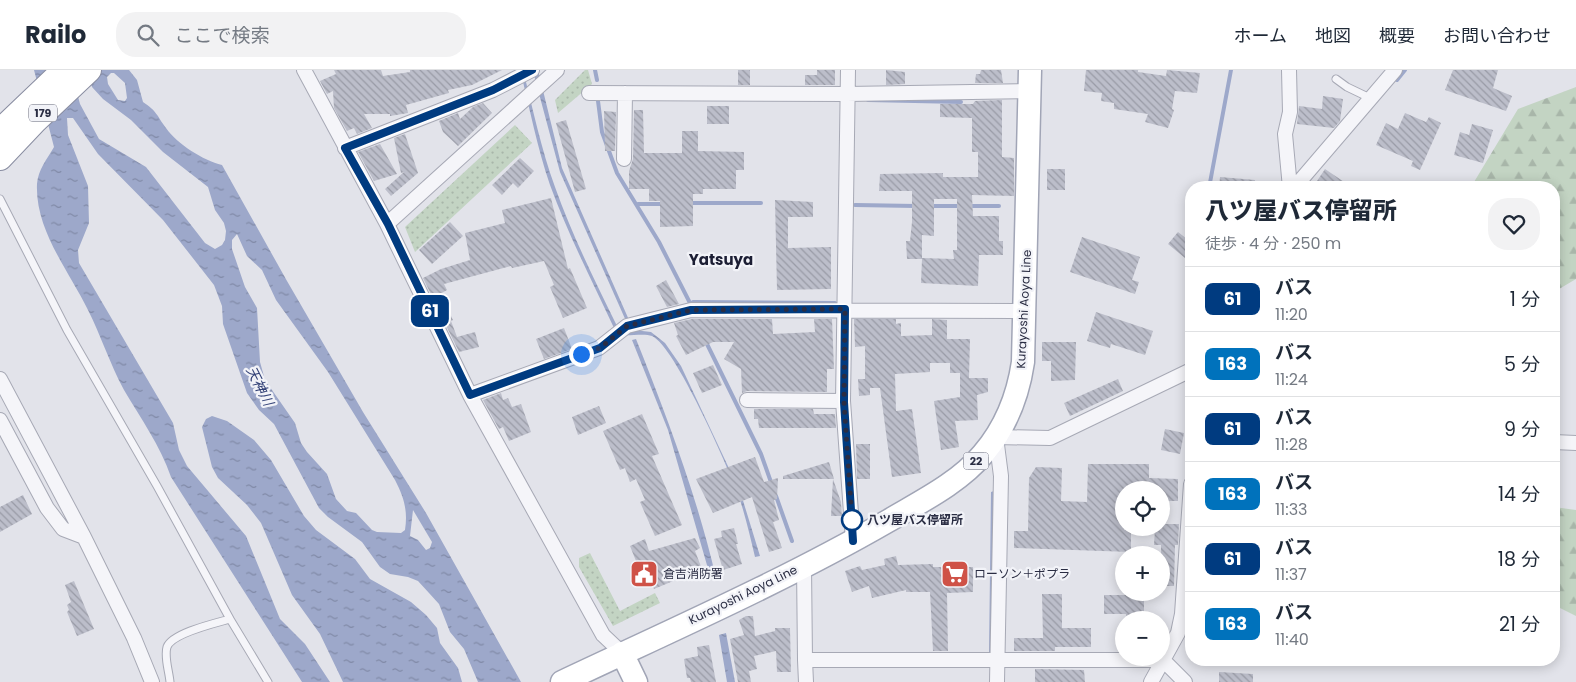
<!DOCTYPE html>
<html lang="ja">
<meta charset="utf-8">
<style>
body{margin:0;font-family:Poppins,"Noto Sans JP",sans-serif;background:#f2f2f3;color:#1f2937;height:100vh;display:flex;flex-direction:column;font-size:19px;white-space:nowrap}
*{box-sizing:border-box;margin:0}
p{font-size:16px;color:#747a83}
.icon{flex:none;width:28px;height:28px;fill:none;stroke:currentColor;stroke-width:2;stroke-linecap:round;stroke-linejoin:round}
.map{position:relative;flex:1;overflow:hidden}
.panel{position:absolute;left:1185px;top:111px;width:375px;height:485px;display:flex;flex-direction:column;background:#fff;border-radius:20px;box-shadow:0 2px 12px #0003}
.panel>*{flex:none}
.badge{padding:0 10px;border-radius:8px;font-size:18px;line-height:32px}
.tools{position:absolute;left:1115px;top:411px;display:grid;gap:10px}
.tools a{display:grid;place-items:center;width:55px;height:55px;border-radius:50%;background:#fff;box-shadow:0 2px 12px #0003;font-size:25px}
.you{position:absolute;width:25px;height:25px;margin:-12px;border:4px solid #fff;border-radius:50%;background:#1a73e8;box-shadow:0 0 0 8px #1a73e833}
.map>.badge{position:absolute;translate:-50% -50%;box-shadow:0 0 0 2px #fff}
.round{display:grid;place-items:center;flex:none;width:52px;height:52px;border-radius:20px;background:#f2f2f3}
.head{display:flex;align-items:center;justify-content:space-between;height:85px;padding:0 20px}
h1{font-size:24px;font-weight:800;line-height:38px}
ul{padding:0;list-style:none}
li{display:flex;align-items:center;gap:15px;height:65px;padding:0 20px;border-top:1px solid #e0e1e3}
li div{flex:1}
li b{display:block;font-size:19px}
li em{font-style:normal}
li .badge{min-width:55px;font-weight:700;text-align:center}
header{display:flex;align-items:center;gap:30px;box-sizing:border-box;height:70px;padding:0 25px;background:#fff;border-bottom:1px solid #e0e1e3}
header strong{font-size:24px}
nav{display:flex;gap:28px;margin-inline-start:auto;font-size:18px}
.search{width:350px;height:45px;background:#f2f2f3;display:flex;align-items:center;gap:12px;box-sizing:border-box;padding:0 18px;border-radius:20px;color:#747a83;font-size:19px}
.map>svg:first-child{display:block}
.grass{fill:url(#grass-dots)}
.forest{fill:url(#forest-firs)}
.water{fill:url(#water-ripples);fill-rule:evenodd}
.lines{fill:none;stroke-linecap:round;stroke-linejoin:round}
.stream{stroke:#9da8ca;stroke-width:4}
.building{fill:url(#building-back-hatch);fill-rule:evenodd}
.service-casing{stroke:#a7a9b5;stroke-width:9}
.minor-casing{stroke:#a7a9b5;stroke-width:16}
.primary-casing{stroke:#a1a5b6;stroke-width:25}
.trunk-casing{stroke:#898da1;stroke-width:26}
.service{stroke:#f5f5f9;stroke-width:7}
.minor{stroke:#f5f5f9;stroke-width:14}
.primary{stroke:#fff;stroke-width:22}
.trunk{stroke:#fff;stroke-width:24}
.line-casing{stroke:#fff;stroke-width:11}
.line{stroke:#003b80;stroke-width:8}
.walk{stroke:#2a2d43;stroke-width:5;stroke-dasharray:0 9}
.stop-dot{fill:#fff;stroke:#003b80;stroke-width:2.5}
.labels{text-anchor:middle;stroke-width:4.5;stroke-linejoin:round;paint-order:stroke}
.shield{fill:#f2f3f8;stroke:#666879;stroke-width:1}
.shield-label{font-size:11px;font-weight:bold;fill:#2a2d43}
.street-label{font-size:12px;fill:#2a2d43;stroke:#f2f3f8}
.stop-label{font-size:12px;font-weight:bold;fill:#2a2d43;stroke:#f2f3f8;text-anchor:start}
.poi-label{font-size:12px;fill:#2a2d43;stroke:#f2f3f8;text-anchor:start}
.water-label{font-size:14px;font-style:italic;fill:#334277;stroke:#f2f3f8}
.quarter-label{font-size:15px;font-weight:bold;fill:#1c1e34;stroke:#f2f3f8}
</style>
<header>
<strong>Railo</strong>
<div class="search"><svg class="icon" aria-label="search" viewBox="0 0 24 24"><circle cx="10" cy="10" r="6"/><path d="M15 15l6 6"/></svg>ここで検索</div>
<nav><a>ホーム</a><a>地図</a><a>概要</a><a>お問い合わせ</a></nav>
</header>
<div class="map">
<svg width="1576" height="612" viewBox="0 0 1576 612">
<defs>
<pattern id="grass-dots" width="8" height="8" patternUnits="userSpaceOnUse" patternTransform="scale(1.25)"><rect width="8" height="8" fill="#c3d4c3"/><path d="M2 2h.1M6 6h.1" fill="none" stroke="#a8b6a9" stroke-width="1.8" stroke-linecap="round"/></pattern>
<pattern id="forest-firs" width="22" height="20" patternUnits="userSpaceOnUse" patternTransform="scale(1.25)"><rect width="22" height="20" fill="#c3d4c3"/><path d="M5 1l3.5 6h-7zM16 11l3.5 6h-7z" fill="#a8b6a9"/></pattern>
<pattern id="water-ripples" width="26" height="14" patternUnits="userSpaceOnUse" patternTransform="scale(1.25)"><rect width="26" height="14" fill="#9da8ca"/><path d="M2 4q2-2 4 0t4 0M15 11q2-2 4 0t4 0" fill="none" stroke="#8089a6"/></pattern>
<pattern id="building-back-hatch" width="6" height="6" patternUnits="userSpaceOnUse" patternTransform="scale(1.25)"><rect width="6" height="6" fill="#bcbeca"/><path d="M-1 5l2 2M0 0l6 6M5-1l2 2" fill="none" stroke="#999ba6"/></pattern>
</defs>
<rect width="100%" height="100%" fill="#e2e3ea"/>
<path class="grass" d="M585,0H588L592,14L558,43L555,30Z
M515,55L532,73L415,182L405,157Z
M590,483L620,541L655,523L660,533L613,556L579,497V488Z"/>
<path class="forest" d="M1576,17V209L1554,222V118L1471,117L1518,39Z
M1554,437L1576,440V546L1554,535Z"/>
<path class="water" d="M34,0H71L80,34L99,69L146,97L205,173L215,179L222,175L225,170L226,161L224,153L215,140L208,117L163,82L131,50L103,29L92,17L87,0H129L137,10L143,32C157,41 157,46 166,58C178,75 203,90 222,95L287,211L363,342L426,443L521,612H478L464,579L450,562L439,534L429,523L418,511L408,507L390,504L380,497L362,472L328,447L319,438L274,354L259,340L247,323L223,254L222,236L214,215L163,150L98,84L73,48H67L68,65L88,116L89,153L78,180L79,193L173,353L179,380L187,396L246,466L280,549L305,574L330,612H302L171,407C160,375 141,349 124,320C110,294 101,266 88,240C69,201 35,160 37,114C38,100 47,89 54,77ZM111,3H114L125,13L127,28L125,31L118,30L108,14L107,7ZM237,164L247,186L262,200L276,230L328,302L395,410C404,427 408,441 405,460L401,463L377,462L372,460L356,443L347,441L336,429L327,404L307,382L301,373L295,353L265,310L260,292L257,238L245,217L232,179V170ZM413,440L432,472L430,478L426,480L418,470L410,466Z
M520,0H523C533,39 541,79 555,117C572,165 595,211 617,256L614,258C592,211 568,164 550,115C537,77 530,39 520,0Z
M538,0L562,98L629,250L626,251L560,102L534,5Z
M625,259L651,262L665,273L681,296L741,424L760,486L755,487C750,466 745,444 738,424C728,397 675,276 652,266C645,263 630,266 622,265Z
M636,269C667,347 697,426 716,508L711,509L668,360L632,270Z
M212,346L227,351L254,370L271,390L304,446L316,460L355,489L370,509L411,532L426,545L437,558L440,573L458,598L462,612H343L320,564L292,525L261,453L247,435L218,408L212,397L202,357L206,349Z
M994,421L992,584H989L991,422Z
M726,563L735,612H727L719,565Z"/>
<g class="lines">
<path class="stream" d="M595,0L597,10
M1397,10L1405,0
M868,30L961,32
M598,31L602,62L617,103L659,172L691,235
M1209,118L1231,0
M688,133H761
M638,134H663
M855,135L916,136
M931,136H961
M968,136H999
M693,232L835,233
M706,272L761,384L772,415
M776,426L792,471"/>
</g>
<path class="building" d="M334,0H381L383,6L410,2V0H502L472,15L448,20L449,23L406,35L408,43L390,46V44H364L372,58L357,64L354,58L347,61L334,38L333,21L327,24L320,11L336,4Z
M738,0H750V15H738Z
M817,0H835V15H805V5H817Z
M886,0L905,2V14L886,15Z
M981,0H1001L1003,13H975L976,4H980Z
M1086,0H1138V2L1166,6L1167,0L1200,3L1197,23L1175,21L1172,39L1174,40L1168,58L1145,52L1148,44L1114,39V33L1101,31L1102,23L1084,21Z
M1453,0H1498L1493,18L1512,26L1506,41L1445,20Z
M1323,26L1343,29L1340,51L1334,58L1297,54L1299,36L1322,39Z
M1002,30V87L1014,88V126L972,125L973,146H999V171H1003V185H979L978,216L921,213L922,189H907L906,171H910L912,152V121H879L880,104L943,103V107H978V82H972V48L940,47V34H973L975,31ZM934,129H957V180H953L954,189L922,188V165L934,166Z
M483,33L492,43L458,76L443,62L439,51L458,43L460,49L473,37Z
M707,36H729V54H707Z
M634,40H643L644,83H682V61H698V81L744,82V100H736V119H703V124H693V156L660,157V131H649V119H629V101L633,89Z
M604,41L616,42L615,81H605Z
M1405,43L1426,52L1429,47L1441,53L1420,100L1411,96L1413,91L1376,75L1386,53L1398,59Z
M566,50L586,119L575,122L556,53Z
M1472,54L1493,60L1483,93L1454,85L1460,62L1469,65Z
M405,64L418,103L391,126L385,119L404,102L401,103L394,68Z
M380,74L397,104L374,111L358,82Z
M520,88L534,101L518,118L513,113L502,125L492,115Z
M1047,99H1065V120H1047Z
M1325,99L1353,118H1326L1317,111Z
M1220,107L1255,110L1254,118H1219Z
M551,128L568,199L570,198L587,238L563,248L550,217L554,215L544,191L512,198L511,196L444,214L447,220L440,224L453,250L451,251L457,267L475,262L479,277L459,282L423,208L441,199L470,190L465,163L505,153L502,140Z
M775,130L813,132V147H788V178L831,177V219L777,220Z
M450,152L463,166L432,194L419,180Z
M1178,162L1191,172V193L1168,174Z
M1082,167L1140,187L1132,210L1139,212L1135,224L1070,202Z
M666,210L679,234L667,237L656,216Z
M1096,242L1153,261L1145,285L1111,274L1110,278L1087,271Z
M692,249H772L773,264L815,262L814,249H832L834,299H827V322L747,321L742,323L741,299L724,289L734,272H713L686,285L676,266L678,265L674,253Z
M854,249H896V254L901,253V266L932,265V249L947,250V269H970L969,308H988V322L977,325L978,350L955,351L959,377L941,380L934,331L960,327V303H950V293H930V302L895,304L896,341L912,339L921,403L892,407L880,318H870V325L859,326L858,309H865V276L855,277Z
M564,258L572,279L544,289L536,269Z
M1042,272H1076L1075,310L1051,311V291H1042Z
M713,295L722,315L702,323L693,303Z
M1118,309L1123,321L1070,346L1064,333Z
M501,323L503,330L508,328L512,337L521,334L531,362L509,371L503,357L499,359L483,330Z
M599,336L606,353L578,365L572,347Z
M754,339H813L814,344H835L836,358H759L758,349H754Z
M642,344L659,384L652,386L682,455L655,466L640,432L645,430L636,409L630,412L625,398L620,400L603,361Z
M1165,359L1184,363L1180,384L1161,380Z
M856,374H870V409H857Z
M755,387L764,412L778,408L777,429L774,430L779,450L773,452L782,478L769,482L752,427L713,443L696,409Z
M829,392L834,409H783V406Z
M1088,394H1149V408L1178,409V431H1161V420H1124V460H1131V482L1014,478V461H1028L1029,408L1036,397L1062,398L1061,431L1087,432Z
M833,409L841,432L842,446H831Z
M23,425L32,444L0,462V437Z
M1161,454H1179L1178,475H1175L1174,516H1161V475H1154L1155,458H1161Z
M734,458L738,474H736L742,494L723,500L714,469L722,467L721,461Z
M695,468L700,478L695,481L702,499L654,519L648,503L642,506L630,476L645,469L649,481Z
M896,486L898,495L933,494V497H973V522L947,523L948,581H933L930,522H906V520L872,528L869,516L852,522L845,501L860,496L862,500L885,495L884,489Z
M74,511L94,559L77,566L67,542L69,540L67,535L71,532L65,515Z
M1042,524H1062V558H1091V577H1055V581H1014V568H1043Z
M1104,525H1144V550H1126V544H1104Z
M746,546H753L755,566L775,561V558H790L791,602H777L776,581L754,586L757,599L749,601L751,612H738L730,569L744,565L739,550Z
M709,575L716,612H691L690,608H687L684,589L698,586L697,577Z
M1035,599L1084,600L1085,612H1035Z
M1219,602L1253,604V612H1219Z"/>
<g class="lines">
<defs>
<path id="service" d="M1336,9L1347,17L1370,28
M0,129L67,260L157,416L230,549
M170,612C169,601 164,587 167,577C172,563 216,553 230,549L268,612"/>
<path id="minor" d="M304,0L387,154L470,325L603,565L622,583
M848,0L843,331L853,471
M1289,0L1290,42L1285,64L1290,118
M589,23L847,24L1030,21
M345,78L493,20L532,0
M624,89L625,23
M1294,118L1395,0
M387,154L557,0
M0,309L84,467L134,568L152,612
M470,325L599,278L627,256L691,240L1026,241
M747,330L843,331
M0,350L47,438L63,459L84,467
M1554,372L1576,373
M804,496L805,590H1163L1185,612
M805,590L806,612
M997,612L1001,406L996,367L1050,368L1191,300
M1151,612L1178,563L1182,544L1191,414"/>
<path id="primary" d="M622,583L636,612
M562,612C670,561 784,511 888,451C920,432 959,413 983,384C1006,357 1018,326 1023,292L1030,0"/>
<path id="trunk" d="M0,61L64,0
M0,88L35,51L89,0"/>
</defs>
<use href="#service" class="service-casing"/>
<use href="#minor" class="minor-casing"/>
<use href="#primary" class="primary-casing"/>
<use href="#trunk" class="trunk-casing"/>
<use href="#service" class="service"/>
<use href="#minor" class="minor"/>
<use href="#primary" class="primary"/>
<use href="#trunk" class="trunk"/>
</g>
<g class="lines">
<defs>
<path id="line" d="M532,0L493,20L345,78L388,154L470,325L600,278L627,256L691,240L845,239L844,332L853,471"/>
</defs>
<use href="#line" class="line-casing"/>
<use href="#line" class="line"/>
<path class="walk" d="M581,284L600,278L627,256L691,240L845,239L844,332L852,450"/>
</g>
<defs>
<symbol id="civic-square" viewBox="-11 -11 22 22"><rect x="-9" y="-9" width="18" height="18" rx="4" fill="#cf5247" stroke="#f2f3f8"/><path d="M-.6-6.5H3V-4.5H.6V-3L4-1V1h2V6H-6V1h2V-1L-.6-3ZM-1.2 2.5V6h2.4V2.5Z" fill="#fff"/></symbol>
<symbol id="supermarket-square" viewBox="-11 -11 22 22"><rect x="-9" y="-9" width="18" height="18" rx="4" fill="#cf5247" stroke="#f2f3f8"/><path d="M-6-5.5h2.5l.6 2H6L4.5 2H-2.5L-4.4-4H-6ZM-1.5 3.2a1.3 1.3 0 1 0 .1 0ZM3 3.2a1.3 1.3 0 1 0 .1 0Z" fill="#fff"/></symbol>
</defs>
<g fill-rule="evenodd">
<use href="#civic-square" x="628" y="488" width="32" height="32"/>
<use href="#supermarket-square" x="939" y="488" width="32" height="32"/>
</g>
<circle class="stop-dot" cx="852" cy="450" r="10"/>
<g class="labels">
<g class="shield">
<rect x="29" y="34.5" width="28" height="17" rx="4"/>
<rect x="963.5" y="382.5" width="25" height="17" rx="4"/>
</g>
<g class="shield-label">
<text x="43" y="47">179</text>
<text x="976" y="395">22</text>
</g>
<g class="street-label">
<text transform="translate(1024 239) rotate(-87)" y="4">Kurayoshi Aoya Line</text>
<text transform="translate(743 525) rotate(-26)" y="4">Kurayoshi Aoya Line</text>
</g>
<g class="stop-label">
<text x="867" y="454">八ツ屋バス停留所</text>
</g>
<g class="poi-label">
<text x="663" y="508">倉吉消防署</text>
<text x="974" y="508">ローソン＋ポプラ</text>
</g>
<g class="water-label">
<text transform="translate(260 316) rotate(63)" y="5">天神川</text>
</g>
<g class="quarter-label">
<text x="721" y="195">Yatsuya</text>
</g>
</g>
</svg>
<div class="tools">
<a><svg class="icon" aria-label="locate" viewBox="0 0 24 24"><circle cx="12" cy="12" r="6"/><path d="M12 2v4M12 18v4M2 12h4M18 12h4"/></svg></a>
<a>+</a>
<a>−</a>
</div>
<div class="you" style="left:581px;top:284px"></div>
<b class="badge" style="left:430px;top:241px;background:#003b80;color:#fff">61</b>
<section class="panel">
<div class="head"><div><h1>八ツ屋バス停留所</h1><p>徒歩 · 4 分 · 250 m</p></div><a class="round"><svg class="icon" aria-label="heart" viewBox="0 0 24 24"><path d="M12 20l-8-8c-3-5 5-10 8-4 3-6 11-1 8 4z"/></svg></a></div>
<ul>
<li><span class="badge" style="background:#003b80;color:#fff">61</span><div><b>バス</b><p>11:20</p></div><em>1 分</em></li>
<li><span class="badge" style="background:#0072bc;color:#fff">163</span><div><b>バス</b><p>11:24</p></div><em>5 分</em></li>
<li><span class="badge" style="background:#003b80;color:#fff">61</span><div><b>バス</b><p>11:28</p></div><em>9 分</em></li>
<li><span class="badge" style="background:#0072bc;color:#fff">163</span><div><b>バス</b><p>11:33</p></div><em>14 分</em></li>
<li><span class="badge" style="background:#003b80;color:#fff">61</span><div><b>バス</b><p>11:37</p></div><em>18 分</em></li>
<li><span class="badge" style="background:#0072bc;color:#fff">163</span><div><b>バス</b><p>11:40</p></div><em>21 分</em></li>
</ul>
</section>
</div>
